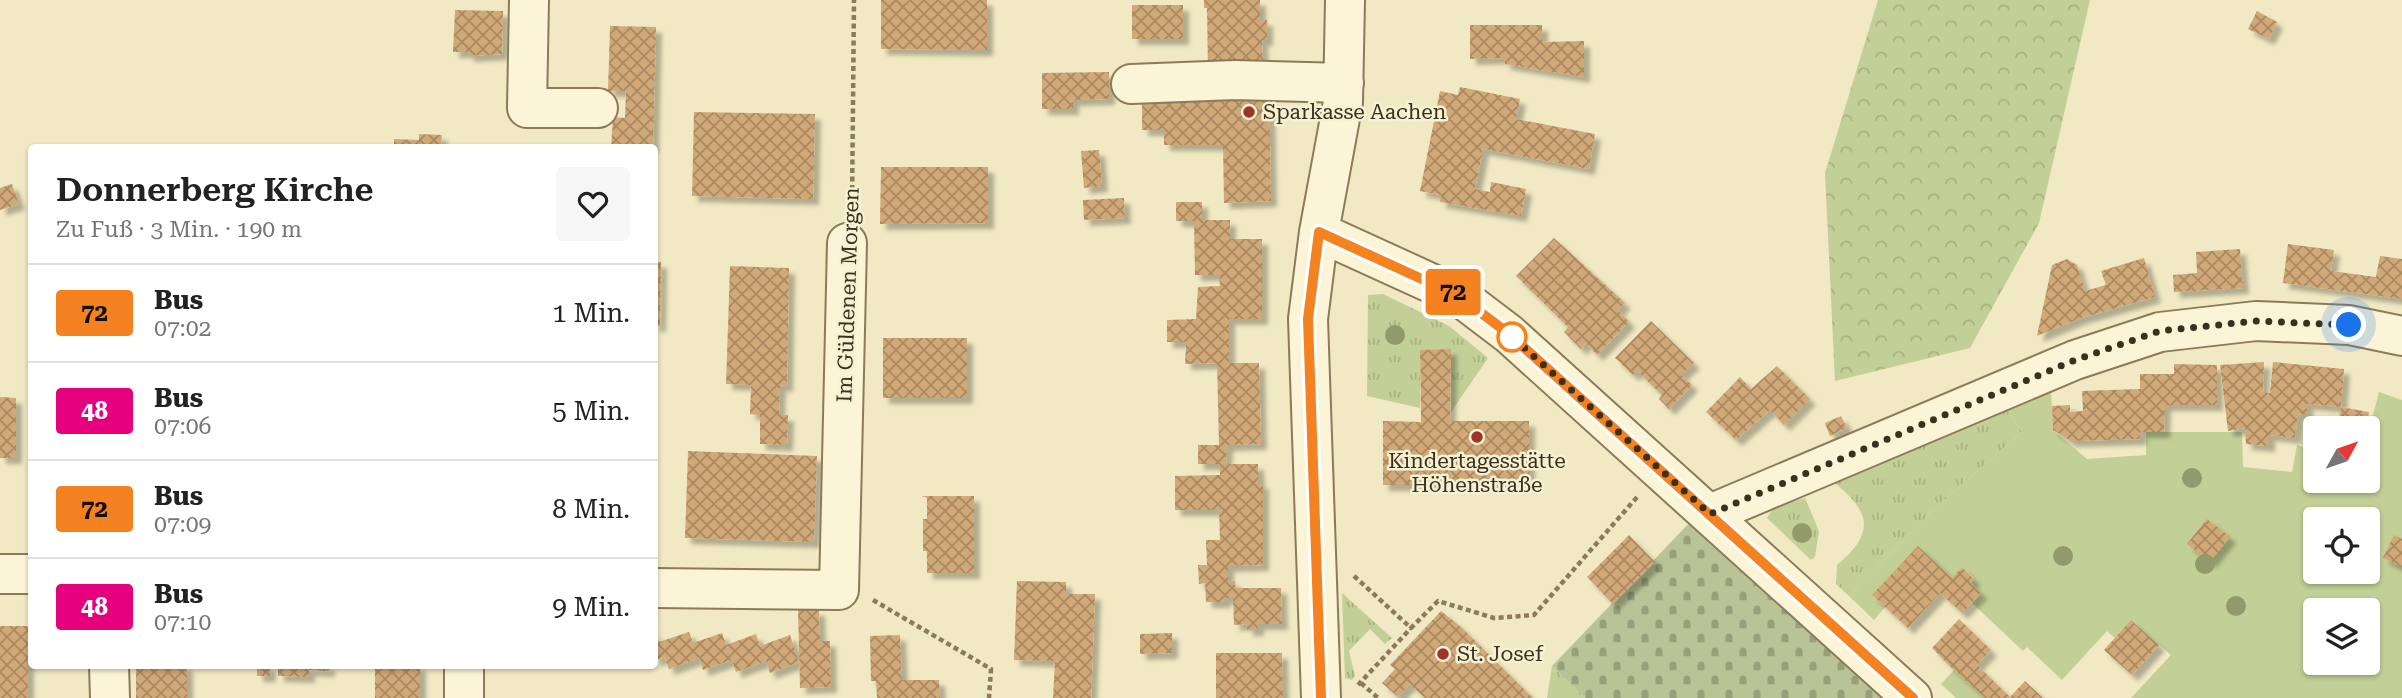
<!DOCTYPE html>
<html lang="de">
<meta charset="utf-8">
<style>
body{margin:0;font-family:"Roboto Serif",serif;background:#f6f6f6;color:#222;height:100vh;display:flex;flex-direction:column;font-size:26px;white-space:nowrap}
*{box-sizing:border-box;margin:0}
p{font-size:23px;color:#767676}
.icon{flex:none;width:38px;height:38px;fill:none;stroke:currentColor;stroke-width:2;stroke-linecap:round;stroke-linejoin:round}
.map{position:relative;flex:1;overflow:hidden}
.details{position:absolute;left:28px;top:144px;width:630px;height:525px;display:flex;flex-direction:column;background:#fff;border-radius:7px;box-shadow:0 2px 5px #0004}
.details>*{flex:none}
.badge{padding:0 14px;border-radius:5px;font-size:24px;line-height:46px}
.needle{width:46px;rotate:50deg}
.fabs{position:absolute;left:2303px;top:416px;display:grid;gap:14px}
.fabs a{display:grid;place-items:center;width:77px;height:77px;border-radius:7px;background:#fff;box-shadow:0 2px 5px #0004;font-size:35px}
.you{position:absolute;width:35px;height:35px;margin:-18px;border:5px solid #fff;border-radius:50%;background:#1a73e8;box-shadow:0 0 0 10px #1a73e833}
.map>.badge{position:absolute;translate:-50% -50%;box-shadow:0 0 0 4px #fff}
.round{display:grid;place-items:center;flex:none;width:74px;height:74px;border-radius:7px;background:#f6f6f6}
.headline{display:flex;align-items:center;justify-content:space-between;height:119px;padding:0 28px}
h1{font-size:33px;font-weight:600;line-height:52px}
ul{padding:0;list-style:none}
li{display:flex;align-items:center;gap:21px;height:98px;padding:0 28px;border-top:2px solid #e0e0e0}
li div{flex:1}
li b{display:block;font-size:26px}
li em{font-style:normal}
li .badge{min-width:77px;font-weight:700;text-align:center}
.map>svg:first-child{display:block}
.grass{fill:url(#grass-tufts)}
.forest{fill:url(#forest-crowns)}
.cemetery{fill:url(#cemetery-stones)}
.green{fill:#c2cf96;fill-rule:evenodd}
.building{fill:url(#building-cross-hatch);filter:url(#shadow)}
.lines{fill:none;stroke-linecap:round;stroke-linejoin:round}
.minor-casing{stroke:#8c7a59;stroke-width:42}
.path{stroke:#8c7a59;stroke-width:4.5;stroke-dasharray:5 3.5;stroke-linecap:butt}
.minor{stroke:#fbf4d7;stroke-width:38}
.tree{fill:#929a6b}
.line-casing{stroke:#fff;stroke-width:16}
.line{stroke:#f58220;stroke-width:10}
.walk{stroke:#3b301e;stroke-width:7;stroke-dasharray:0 12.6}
.poi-dot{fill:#9e3425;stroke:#f7f1d3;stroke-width:2.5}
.stop-dot{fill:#fff;stroke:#f58220;stroke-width:3.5}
.labels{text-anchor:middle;stroke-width:5;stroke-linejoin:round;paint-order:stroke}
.poi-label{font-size:21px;fill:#3b301e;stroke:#f7f1d3;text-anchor:start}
.street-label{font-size:21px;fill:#3b301e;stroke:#f7f1d3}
</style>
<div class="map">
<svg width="2402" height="698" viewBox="0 0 2402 698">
<defs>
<pattern id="grass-tufts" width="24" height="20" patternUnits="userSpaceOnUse" patternTransform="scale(1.75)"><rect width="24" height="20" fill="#c2cf96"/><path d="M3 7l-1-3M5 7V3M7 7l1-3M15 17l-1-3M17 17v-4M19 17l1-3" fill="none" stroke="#a8b281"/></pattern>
<pattern id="forest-crowns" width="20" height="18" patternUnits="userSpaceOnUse" patternTransform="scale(1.75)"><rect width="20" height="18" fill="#c2cf96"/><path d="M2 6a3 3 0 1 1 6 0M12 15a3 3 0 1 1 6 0" fill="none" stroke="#a8b281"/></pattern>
<pattern id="cemetery-stones" width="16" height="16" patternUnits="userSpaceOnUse" patternTransform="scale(1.75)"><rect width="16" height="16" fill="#b9c496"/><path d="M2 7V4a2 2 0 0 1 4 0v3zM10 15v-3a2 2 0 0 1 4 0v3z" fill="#98a07a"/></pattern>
<pattern id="building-cross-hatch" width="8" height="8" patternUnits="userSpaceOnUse" patternTransform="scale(1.75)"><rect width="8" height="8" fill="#d1a877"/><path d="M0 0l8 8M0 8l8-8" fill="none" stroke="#ab8961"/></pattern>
<filter id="shadow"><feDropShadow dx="6" dy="6" stdDeviation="2" flood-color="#0004"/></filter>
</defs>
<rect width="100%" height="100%" fill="#f1e9c3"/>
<path class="grass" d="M1383,294L1449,326L1488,358L1451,412V350H1420V408L1367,396L1368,295Z
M2007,410L2022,432L1933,510L1849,596L1836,584L1837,565C1873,535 1873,514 1836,484V480L1956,427Z
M1805,498L1819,531L1815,557L1811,560L1767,518L1774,507Z
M1342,593L1392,638L1385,644L1370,629L1349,651L1355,676L1352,680L1345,678Z
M1552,666L1585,698H1547Z"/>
<path class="forest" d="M1878,0H2090L2039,223L1970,348L1835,381L1825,173Z"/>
<path class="cemetery" d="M1696,516L1895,698H1585L1552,666Z"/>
<path class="green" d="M2051,390L2053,430L2087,459L2146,455V432H2242L2243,467L2292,472L2297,445L2304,447L2307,431L2315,432V481H2368V434L2379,392L2402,400V698H2131L2171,655L2131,620L2115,638L2107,631L2062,680L2027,647L2023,651L1972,603L1981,594L1971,583L1974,578L1962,567L1952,578L1918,547L1873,596L1885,607L1874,620L1849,596L1933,510L2022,432L2007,410ZM2315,520H2368V572H2315ZM2315,611H2368V663H2315Z
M1954,670L1985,698H1956L1941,684Z"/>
<path class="building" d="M881,0H987V50L881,49Z
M1204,0H1260V20H1267V40H1262L1263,72H1208L1207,8H1204Z
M1132,5H1183V39H1132Z
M455,10L503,11L502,54L468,56V52H453Z
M2257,11L2277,22L2269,39L2248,29Z
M1470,25H1542V42L1584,41V77L1505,64L1504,58L1470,59Z
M610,26L656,27L653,147H611L613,117L625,118L626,91H608Z
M1109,72V99L1073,100V109H1042V73Z
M1269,87L1271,201L1224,203L1223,145H1164V130H1142V92Z
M1460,87L1520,99L1516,119L1595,134L1589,169L1483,149L1475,189L1490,192L1491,182L1526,189L1521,216L1440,202L1441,195L1420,191L1440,91L1458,95Z
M694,112L815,114L813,199L692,196Z
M419,134L442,135L441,147H394V139L419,140Z
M1099,150L1102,186L1084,188L1081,151Z
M881,167H988V223L880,224Z
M12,184L19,204L0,210V188Z
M1124,198L1125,218L1084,220L1083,200Z
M1176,202H1202V220H1230V239H1262V319H1229V363H1259L1261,444L1227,445L1226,464H1258L1259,483H1263V565L1228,566V581H1235V588H1281L1282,624H1258V630H1247V624L1234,625L1233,598H1225V602H1206L1205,583L1199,584L1198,565H1207L1206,540H1220L1219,510H1175V476L1220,475V464H1198V445H1219L1217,363L1185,364L1186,342H1167V320L1196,319L1198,287L1220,286L1219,275H1195L1194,221H1176Z
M1554,238L1625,303L1618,310L1629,322L1597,355L1586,343L1581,349L1564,332L1568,327L1516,276Z
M2288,244L2334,250L2331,271L2376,277L2380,256L2402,259V299L2283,283Z
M2240,249L2243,288L2174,292L2173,275L2197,273L2196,252Z
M2144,258L2155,297L2081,318L2037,336L2052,265L2067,259L2077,265L2085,291L2106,285L2101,271Z
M654,262H661L660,326H654Z
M730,266L789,268L787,386L780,385L779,415H788L787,445L760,444V415L750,414L751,385L726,384Z
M1651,321L1694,363L1681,375L1692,385L1669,409L1659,399L1662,395L1637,371L1633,375L1615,358Z
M883,338H967V398H883Z
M1451,349L1450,421H1529V485H1383V421L1421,422L1420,350Z
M2264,362L2263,393H2270L2273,362L2344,369L2341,407L2307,404V415L2298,414L2295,438L2269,435V446L2246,444L2245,428L2228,431L2220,365Z
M2174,364L2217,365V405H2165L2164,432H2140L2141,439L2071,441L2053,430L2052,406L2070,405V412L2083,411L2082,391L2140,389V374H2174Z
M1777,366L1810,399L1784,425L1770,410L1736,440L1706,412L1740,377L1751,389Z
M0,397L16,398V458H0Z
M2341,407L2369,412L2366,429H2337Z
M1841,416L1847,428L1830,436L1825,423Z
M688,451L817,456L814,542L685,538Z
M922,496H974V573H927V551H923V519H927V498Z
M2207,519L2230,537L2210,562L2187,544Z
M1629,535L1655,562L1613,604L1587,577Z
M2394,535L2402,539V567L2383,558Z
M1918,546L1952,578L1962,567L1974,579L1971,583L1981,593L1962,613L1940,593L1908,628L1872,595Z
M1017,581L1066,582V594H1095L1091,698H1053L1055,661L1014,660Z
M798,610H819L820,641H830L831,687L800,688Z
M1441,611L1461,627L1533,698H1425L1410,684L1398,697L1382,683L1395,669L1390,665Z
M1959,619L1991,650L1977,665L2010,697L2025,681L2043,698H1985L1954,670L1932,648Z
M2131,620L2159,645L2132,675L2104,650Z
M0,626H28V698H0Z
M654,630L659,642L689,632L693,643L722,633L726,645L756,634L760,646L790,635L799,662L770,673L766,661L736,672L732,660L703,670L699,658L669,669L664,657L654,661Z
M1172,633V653L1140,654V634Z
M900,635L902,680H939L940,698H877L876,681H871L870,636Z
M1216,653H1282L1283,698H1216Z
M136,665H187V698H136Z
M257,665H270V676H257Z
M278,665H329V671L309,670V677L278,676Z
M375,665H420V698H375Z"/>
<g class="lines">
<defs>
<path id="minor" d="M529,0L527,108H598
M1131,84L1235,80L1344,83
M1319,232L1459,296L1509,334L1912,698
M1710,514L2075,360L2160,332L2256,321L2349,325L2402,336
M0,574H32
M654,588L839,590L847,243
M109,665L110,698
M464,698V665
M1321,698L1308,319L1319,232L1343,102L1345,0"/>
</defs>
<use href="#minor" class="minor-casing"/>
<path class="path" d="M852,207L854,0
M1354,576L1411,628L1438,601L1494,618L1534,615L1638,496
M873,600L991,669L989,698
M1361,683L1378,698
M1358,685L1411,628"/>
<use href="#minor" class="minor"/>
</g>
<g class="tree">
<circle cx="1395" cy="335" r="10"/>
<circle cx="2192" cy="478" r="10"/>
<circle cx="1802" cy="533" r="10"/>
<circle cx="2063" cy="556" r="10"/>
<circle cx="2205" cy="564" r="10"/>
<circle cx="2236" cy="606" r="10"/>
</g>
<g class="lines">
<defs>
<path id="line" d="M1321,698L1308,319L1319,232L1459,296L1509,334L1913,698"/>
</defs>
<use href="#line" class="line-casing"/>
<use href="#line" class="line"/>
<path class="walk" d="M1512,337L1509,334L1710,514L2075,360L2160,331L2256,321L2349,325"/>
</g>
<g class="poi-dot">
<circle cx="1249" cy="112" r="7"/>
<circle cx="1477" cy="437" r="7"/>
<circle cx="1443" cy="654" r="7"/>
</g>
<circle class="stop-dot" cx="1512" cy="337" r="14"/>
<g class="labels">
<g class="poi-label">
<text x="1263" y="119">Sparkasse Aachen</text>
<text x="1477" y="468" text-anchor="middle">Kindertagesstätte<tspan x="1477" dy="24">Höhenstraße</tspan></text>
<text x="1457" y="661">St. Josef</text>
</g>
<g class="street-label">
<text transform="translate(848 295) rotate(-88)" y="7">Im Güldenen Morgen</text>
</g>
</g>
</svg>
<div class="fabs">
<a><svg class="needle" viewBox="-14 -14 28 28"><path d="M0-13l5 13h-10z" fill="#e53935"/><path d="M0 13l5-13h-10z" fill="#767676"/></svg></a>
<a><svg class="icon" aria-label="locate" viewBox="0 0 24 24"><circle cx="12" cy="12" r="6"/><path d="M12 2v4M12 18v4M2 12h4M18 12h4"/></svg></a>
<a><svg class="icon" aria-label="layers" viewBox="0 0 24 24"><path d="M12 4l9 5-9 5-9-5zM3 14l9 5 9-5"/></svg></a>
</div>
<div class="you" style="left:2349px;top:325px"></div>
<b class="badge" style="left:1453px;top:292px;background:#f58220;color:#111">72</b>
<section class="details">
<div class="headline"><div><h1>Donnerberg Kirche</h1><p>Zu Fuß · 3 Min. · 190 m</p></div><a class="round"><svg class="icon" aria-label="heart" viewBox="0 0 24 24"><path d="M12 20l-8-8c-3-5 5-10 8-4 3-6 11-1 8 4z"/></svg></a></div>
<ul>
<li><span class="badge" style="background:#f58220;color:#111">72</span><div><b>Bus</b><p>07:02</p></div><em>1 Min.</em></li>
<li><span class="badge" style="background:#e6007e;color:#fff">48</span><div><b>Bus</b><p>07:06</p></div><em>5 Min.</em></li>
<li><span class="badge" style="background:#f58220;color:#111">72</span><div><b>Bus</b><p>07:09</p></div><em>8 Min.</em></li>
<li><span class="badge" style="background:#e6007e;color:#fff">48</span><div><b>Bus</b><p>07:10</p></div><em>9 Min.</em></li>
</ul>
</section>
</div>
